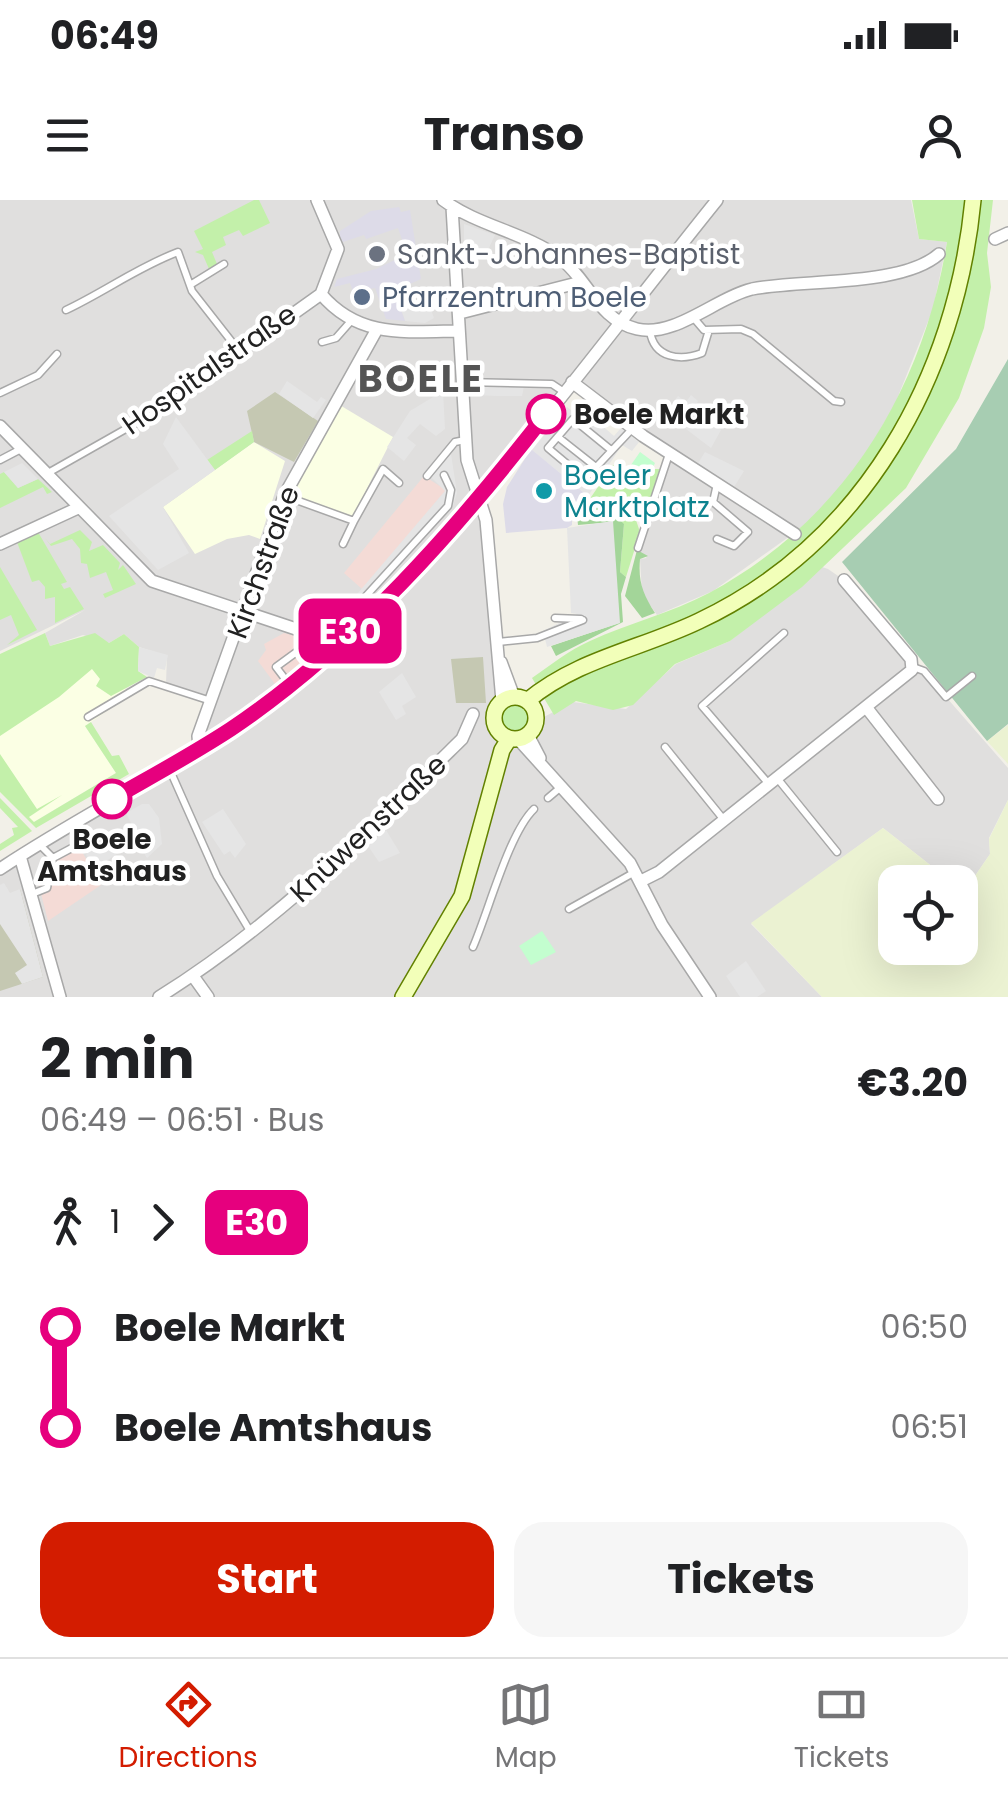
<!DOCTYPE html>
<meta charset="utf-8">
<style>
body{margin:0;font-family:Poppins,sans-serif;background:#f6f6f6;color:#202124;height:100vh;display:flex;flex-direction:column;font-size:38px;white-space:nowrap}
*{box-sizing:border-box;margin:0}
p{font-size:32px;color:#757577}
.icon{flex:none;width:55px;height:55px;fill:none;stroke:currentColor;stroke-width:2;stroke-linecap:round;stroke-linejoin:round}
.map{position:relative;height:797px;overflow:hidden}
.side{display:flex;flex-direction:column;background:#fff;flex:1}
.side>*{flex:none}
.badge{padding:0 20px;border-radius:15px;font-size:35px;line-height:65px}
.buttons{position:absolute;left:878px;top:665px;display:grid;gap:20px}
.buttons a{display:grid;place-items:center;width:100px;height:100px;border-radius:20px;background:#fff;box-shadow:0 10px 40px #0002;font-size:50px}
.map>.badge{position:absolute;translate:-50% -50%;box-shadow:0 0 0 5px #fff}
.legs{display:flex;align-items:center;gap:15px;height:110px;padding:0 40px;font-size:32px}
.legs p{margin-inline-start:auto}
.summary{display:flex;align-items:center;justify-content:space-between;height:170px;padding:0 40px}
h1{font-size:55px;font-weight:700;line-height:75px}
.button{display:flex;gap:20px;margin-top:auto;padding:20px 40px}
.button a{flex:1;height:115px;border-radius:30px;background:#d31c00;color:#fff;font-size:40px;font-weight:700;line-height:115px;text-align:center}
.button a+a{background:#f6f6f6;color:#202124}
ul{padding:0 40px;list-style:none}
li{display:flex;align-items:center;gap:35px;height:100px;font-size:38px}
li i{display:grid;place-items:center;width:15px;height:100%;margin:0 12px;background:currentColor}
li i::after{content:'';width:25px;height:25px;margin:-12px;border:8px solid;border-radius:50%;background:#fff}
li p{margin-inline-start:auto}
li:first-child i{background:linear-gradient(#0000 50%,currentColor 0)}
li:last-child i{background:linear-gradient(currentColor 50%,#0000 0)}
.status{display:flex;justify-content:space-between;align-items:center;height:70px;padding:0 50px;background:#fff;direction:ltr}
.status svg{height:28px;fill:currentColor}
header{display:flex;justify-content:space-between;align-items:center;height:130px;padding:0 40px;background:#fff;font-size:45px;font-weight:700}
.menu{display:flex;justify-content:space-around;align-items:center;height:140px;border-top:2px solid #e0e0e0;background:#fff;font-size:28px;color:#757577}
.menu a{display:grid;justify-items:center;gap:5px}
.menu .active{color:#d31c00}
.map>svg:first-child{display:block}
.residential{fill:#e0dfde}
.commercial{fill:#f4dbd6}
.education{fill:#fbffe4}
.construction{fill:#c5c8b2}
.farmland{fill:#ebf2d2}
.grass{fill:#c3f0aa}
.forest{fill:#a3d599}
.cemetery{fill:#a7cdb2}
.park{fill:#c3fecf}
.parking{fill:#e5e5e5}
.plaza{fill:#dddbe8}
.lines{fill:none;stroke-linecap:round;stroke-linejoin:round}
.service-casing{stroke:#a8a8a8;stroke-width:9}
.minor-casing{stroke:#a8a8a8;stroke-width:14}
.secondary-casing{stroke:#628100;stroke-width:18}
.service{stroke:#fff;stroke-width:6}
.minor{stroke:#fff;stroke-width:11}
.secondary{stroke:#f2ffb9;stroke-width:15}
.line-1-casing{stroke:#fff;stroke-width:22}
.line-1{stroke:#e6007e;stroke-width:15}
.worship-dot{fill:#6b7280;stroke:#fff;stroke-width:4}
.service-dot{fill:#5c6f8a;stroke:#fff;stroke-width:4}
.stop-1-dot{fill:#fff;stroke:#e6007e;stroke-width:5}
.culture-dot{fill:#0f9aa8;stroke:#fff;stroke-width:4}
.labels{text-anchor:middle;stroke-width:9;stroke-linejoin:round;paint-order:stroke}
.worship-label{font-size:28px;fill:#5b616d;stroke:#fff;text-anchor:start}
.service-label{font-size:28px;fill:#4e5e75;stroke:#fff;text-anchor:start}
.street-label{font-size:28px;fill:#212121;stroke:#fff}
.stop-label{font-size:28px;font-weight:bold;fill:#212121;stroke:#fff;text-anchor:start}
.culture-label{font-size:28px;fill:#0d838f;stroke:#fff;text-anchor:start}
.district-label{font-size:38px;font-weight:bold;letter-spacing:2.5px;fill:#545454;stroke:#fff}
</style>
<div class="status"><b>06:49</b><svg viewBox="0 0 49 12"><path d="M0 12V9h3v3zM5 12V6h3v6zM10 12V3h3v9zM15 12V0h3v12zM26 1h20v11H26zM47 4h2v5h-2z"/></svg></div>
<header><svg class="icon" aria-label="menu" viewBox="0 0 24 24"><path d="M4 6h16M4 12h16M4 18h16"/></svg>Transo<svg class="icon" aria-label="person" viewBox="0 0 24 24"><circle cx="12" cy="8" r="4"/><path d="M4 21q1-7 8-7t8 7"/></svg></header>
<div class="map">
<svg width="1008" height="797" viewBox="0 0 1008 797">
<rect width="100%" height="100%" fill="#f2f0e8"/>
<path class="residential" d="M0,0H911L919,39L947,42L933,109L895,204L863,259L818,316L713,391L657,415L642,394L640,359L647,358L636,350L669,253L572,182L479,294L502,501L494,522L509,539L528,535L536,521L573,502L626,509L676,464L730,441L822,367L828,369L844,380L1008,568V600L989,638L990,654L964,692L960,682H952L883,628L751,724L822,797H0V669L198,549L212,502L166,483L167,456L139,447L124,434L109,443L83,435L50,446L45,433L85,410L0,451Z"/>
<path class="commercial" d="M424,276L446,290L362,389L344,373Z
M284,433L312,440L317,449L275,484L258,461L266,450L264,444Z
M76,641L101,685L48,721L36,674L41,661Z"/>
<path class="education" d="M338,204L393,237L352,318L289,296Z
M254,242L285,261L260,339L249,335L227,339L195,354L163,307Z
M84,446L117,470L129,496L85,526L116,573L32,623L0,592V484Z"/>
<path class="construction" d="M275,192L318,221L294,262L254,242L247,211Z
M483,457L486,503H456L451,459Z
M20,689L43,777L0,791V716Z"/>
<path class="farmland" d="M1008,525V564L987,541Z
M1008,600V797H822L751,723L883,628L952,682H895V748H960V689L964,692L990,654L989,639Z"/>
<path class="grass" d="M254,0H259L270,23L243,36L239,30L223,37L226,45L212,52L217,64L209,69L203,55L195,52L203,49L194,31Z
M912,0H993L987,53L991,87L984,128L959,198L906,288L802,387L730,441L675,464L633,505L613,510L576,501L554,515L532,478C551,465 569,450 590,441C629,423 671,413 709,393C843,321 923,191 947,42L919,39Z
M252,231L254,242L215,270L207,260Z
M613,265L644,286L652,269H660L643,323L633,311L640,332L626,377L620,372L624,324L599,315L587,303Z
M4,272L18,288L38,279L52,292L47,294L43,287L0,308V274Z
M80,330L92,342L89,351L103,345L120,363L118,370L123,365L136,384L105,398L103,394L113,390L106,372L90,378L87,364L81,363L80,349L72,339L51,346L45,338L50,344Z
M38,332L67,382L61,384L64,389L70,387L84,409L55,423V397L45,399V387L39,380L32,382L17,342Z
M0,367L37,430L7,445L19,435L11,415L0,420Z
M45,433L50,446L95,433L109,443L124,434L139,447L138,471L147,477L111,496L96,486L100,479L92,469L59,497L0,536V454Z
M502 518a13 13 0 1 1 26 0a13 13 0 1 1-26 0Z
M91,522L112,556L119,555L129,574L36,628L0,592V554L37,609L62,595L29,617L34,622L116,573L85,526Z
M0,598L32,631L0,651V644L14,635L12,628L18,627L0,608Z"/>
<path class="forest" d="M587,303L598,305L599,315L615,316L624,324L620,372L626,377L621,394L623,422L556,456L551,446L619,423L612,322L578,325L577,316L583,315Z
M637,350L648,356L640,359C638,382 643,394 655,413L642,418L625,396Z"/>
<path class="cemetery" d="M1008,159V524L987,541L842,362L956,249Z"/>
<path class="park" d="M640,252L655,263L644,286L624,275Z
M542,731L556,752L531,765L519,746Z"/>
<path class="parking" d="M464,24L495,35L487,52L480,49L476,54L464,49Z
M425,94L434,118L425,123L405,121L402,112L417,105Z
M287,181L317,202L321,197L326,200L313,218L279,194Z
M474,185L524,186L522,196H497L475,195Z
M443,191L445,229L436,236L420,224L407,238L416,245L404,261L387,247L410,211Z
M691,195L698,201L694,208L707,219L713,212L719,218L714,224L721,230L711,248L665,213L678,196L686,202Z
M577,204L614,236L621,228L639,242L632,251L622,245L588,296L532,250L567,207L572,211Z
M176,217L215,270L163,307L189,353L158,370L109,316L179,269L163,244Z
M705,252L744,271L734,287L697,265Z
M451,254L457,293L453,306L341,427L334,421L445,291L431,277Z
M22,263L38,279L18,288L4,272Z
M613,321L620,423L547,447L543,431L577,414L571,413L567,328Z
M139,447L168,455L165,470L157,468L154,478L138,471Z
M402,473L416,497L402,506L406,514L396,520L379,492Z
M142,604H149L159,618L162,644L147,658L138,643L132,644L94,669L86,655L91,648L102,641L110,645L135,631L126,613Z
M223,609L246,644L235,658L230,651L224,655L202,622Z
M386,630L400,653L379,662L368,646Z
M4,683L10,693L20,689L43,777L22,784L15,773L27,765L0,724V685Z
M746,761L766,791L757,797H740L726,776Z"/>
<path class="plaza" d="M399,7L401,12L410,10L421,79L394,91L405,121L386,119L375,88L353,92L350,83L334,87L337,79L376,69L407,54L398,28L366,39L364,35L343,42L340,37V31L371,11Z
M531,249L588,296L587,303L583,315L572,316V325L567,328L506,333L503,304L507,287Z"/>
<g class="lines">
<defs>
<path id="service" d="M190,85L224,64
M66,110C106,91 138,67 178,52L192,91L239,151
M692,116L704,130L741,129L753,134L834,201L841,202
M650,131C654,159 681,161 702,153L709,130
M322,142L336,138L351,121
M463,182L552,184L564,192
M0,193L38,175L57,154
M558,237L596,267
M611,250L573,219L548,248L585,279L632,229
M0,260L21,249
M48,273L161,209L195,184
M427,276L455,242L465,240
M717,284L713,302L748,332L734,346L717,339
M285,296L354,321L383,269L399,283
M343,344L354,321
M638,348L669,254
M555,418L581,419
M350,430L345,419L448,306L451,290L444,275
M498,442L537,438L583,420
M913,467L924,471L946,497L972,476
M289,484L276,467L302,448L315,461
M88,517L149,481L211,501
M665,547L724,620
M169,568L217,676L250,731
M777,578L837,652
M768,583L702,506L784,433
M548,598L561,587
M40,645L53,658L83,642L79,621
M32,694L47,688L53,658
M569,709L635,672
M473,747C489,710 509,633 534,609"/>
<path id="minor" d="M317,0L338,49L321,94C358,138 405,132 458,131
M443,0C478,26 524,32 560,58C589,80 598,120 637,129C675,138 717,97 752,89C802,79 902,87 939,54
M452,7L467,260L486,320L502,501
M995,39L1008,33
M460,113L581,82
M572,182L643,236L795,334
M196,183L321,94
M0,226L152,381L314,435L332,448
M0,344L78,308
M501,462L514,497
M866,507L938,599
M528,535L540,558
M518,539L630,663L662,725L710,797
M199,548L198,536L284,296L376,131
M20,656L60,797
M0,669C90,609 191,563 275,496C449,358 579,171 717,0
M641,681L659,672L912,470L911,459L844,380
M193,776L208,797
M159,797C273,726 367,632 462,539L473,514"/>
<path id="secondary" d="M494 518a21 21 0 1 1 42 0a21 21 0 1 1-42 0Z
M527,501C577,459 641,449 699,421C864,343 956,177 973,0
M403,797L462,696L502,550L509,539"/>
</defs>
<use href="#service" class="service-casing"/>
<use href="#minor" class="minor-casing"/>
<use href="#secondary" class="secondary-casing"/>
<use href="#service" class="service"/>
<use href="#minor" class="minor"/>
<use href="#secondary" class="secondary"/>
</g>
<g class="lines">
<defs>
<path id="line-1" d="M112,599C152,576 193,554 231,529C353,447 457,329 546,214"/>
</defs>
<use href="#line-1" class="line-1-casing"/>
<use href="#line-1" class="line-1"/>
</g>
<circle class="worship-dot" cx="377" cy="54" r="10"/>
<circle class="service-dot" cx="362" cy="97" r="10"/>
<g class="stop-1-dot">
<circle cx="546" cy="214" r="18"/>
<circle cx="112" cy="599" r="18"/>
</g>
<circle class="culture-dot" cx="544" cy="291" r="10"/>
<g class="labels">
<g class="worship-label">
<text x="397" y="64">Sankt-Johannes-Baptist</text>
</g>
<g class="service-label">
<text x="382" y="107">Pfarrzentrum Boele</text>
</g>
<g class="street-label">
<text transform="translate(209 169) rotate(-35)" y="10">Hospitalstraße</text>
<text transform="translate(263 362) rotate(-70)" y="10">Kirchstraße</text>
<text transform="translate(368 628) rotate(-43)" y="10">Knüwenstraße</text>
</g>
<g class="stop-label">
<text x="574" y="224">Boele Markt</text>
<text x="112" y="649" text-anchor="middle">Boele<tspan x="112" dy="32">Amtshaus</tspan></text>
</g>
<g class="culture-label">
<text x="564" y="285">Boeler<tspan x="564" dy="32">Marktplatz</tspan></text>
</g>
<g class="district-label">
<text x="421" y="192">BOELE</text>
</g>
</g>
</svg>
<div class="buttons">
<a><svg class="icon" aria-label="locate" viewBox="0 0 24 24"><circle cx="12" cy="12" r="6"/><path d="M12 2v4M12 18v4M2 12h4M18 12h4"/></svg></a>
</div>
<b class="badge" style="left:350px;top:431px;background:#e6007e;color:#fff">E30</b>
</div>
<section class="side">
<div class="summary"><div><h1>2 min</h1><p>06:49 – 06:51 · Bus</p></div><b>€3.20</b></div>
<div class="legs"><svg class="icon" aria-label="walk" viewBox="0 0 24 24"><circle cx="13" cy="4" r="2"/><path d="M13 8l-2 6 4 7M11 14l-3 7M7 12l3-4h3l4 4"/></svg>1<svg class="icon" aria-label="forward" viewBox="0 0 24 24"><path d="M9 5l7 7-7 7"/></svg><b class="badge" style="background:#e6007e;color:#fff">E30</b></div>
<ul>
<li><i style="color:#e6007e"></i><b>Boele Markt</b><p>06:50</p></li>
<li><i style="color:#e6007e"></i><b>Boele Amtshaus</b><p>06:51</p></li>
</ul>
<div class="button"><a>Start</a><a>Tickets</a></div>
</section>
<nav class="menu">
<a class="active"><svg class="icon" aria-label="directions" viewBox="0 0 24 24"><path d="M12 3l9 9-9 9-9-9zM9 14v-3h6M13 9l2 2-2 2"/></svg>Directions</a>
<a><svg class="icon" aria-label="map" viewBox="0 0 24 24"><path d="M3 6l6-2 6 2 6-2v14l-6 2-6-2-6 2zM9 4v14M15 6v14"/></svg>Map</a>
<a><svg class="icon" aria-label="tickets" viewBox="0 0 24 24"><path d="M3 7h18v10H3zM15 7v10"/></svg>Tickets</a>
</nav>
